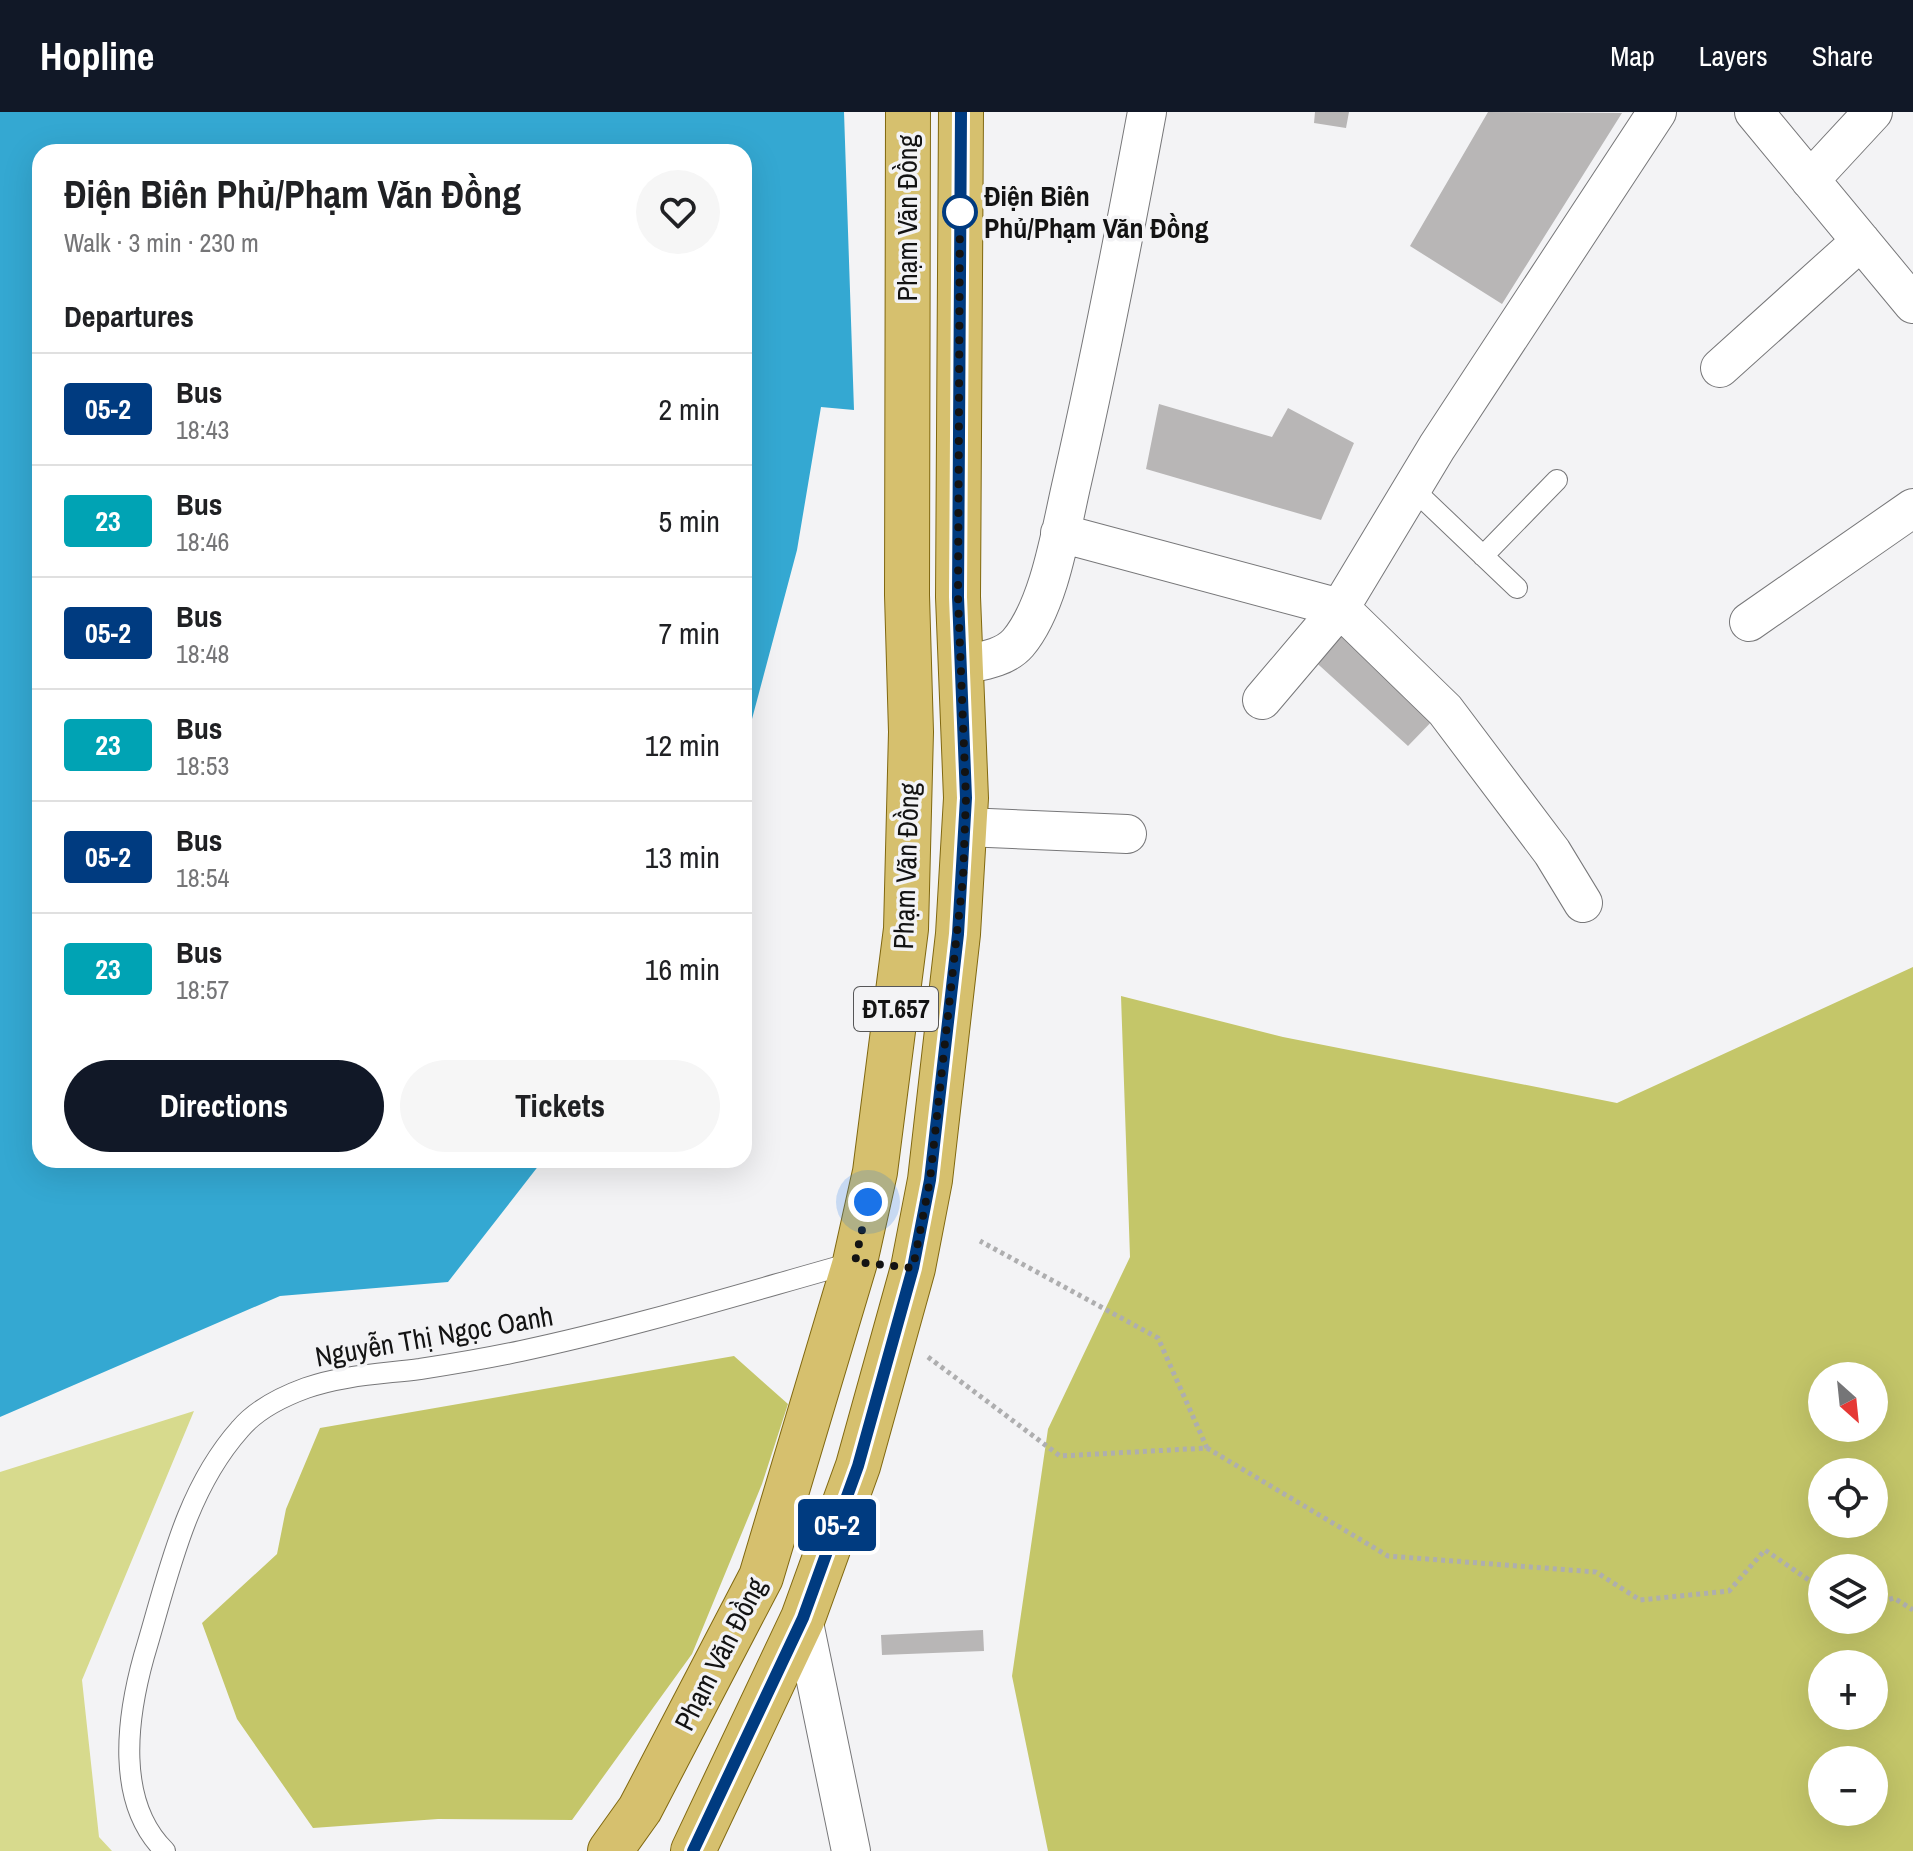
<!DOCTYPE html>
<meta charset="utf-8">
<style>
body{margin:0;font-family:"Archivo Narrow",sans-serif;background:#f6f6f6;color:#202124;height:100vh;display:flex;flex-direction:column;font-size:30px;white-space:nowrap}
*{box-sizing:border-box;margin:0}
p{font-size:26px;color:#757577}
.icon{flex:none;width:44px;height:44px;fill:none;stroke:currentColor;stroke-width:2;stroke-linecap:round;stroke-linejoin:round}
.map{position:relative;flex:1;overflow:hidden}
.drawer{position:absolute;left:32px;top:32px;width:720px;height:1024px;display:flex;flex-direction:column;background:#fff;border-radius:24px;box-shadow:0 8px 32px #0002}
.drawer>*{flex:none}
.badge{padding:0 16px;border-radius:6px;font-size:28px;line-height:52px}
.needle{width:52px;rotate:153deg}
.buttons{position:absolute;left:1808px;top:1250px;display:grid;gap:16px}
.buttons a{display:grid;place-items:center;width:80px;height:80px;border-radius:50%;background:#fff;box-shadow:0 8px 32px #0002;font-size:40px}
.you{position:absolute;width:40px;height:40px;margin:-20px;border:6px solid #fff;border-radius:50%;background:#1a73e8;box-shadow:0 0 0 12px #1a73e833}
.map>.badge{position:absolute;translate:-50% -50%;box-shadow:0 0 0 4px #fff}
h2{padding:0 32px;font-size:30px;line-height:72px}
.round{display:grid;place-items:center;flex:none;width:84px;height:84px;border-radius:42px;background:#f6f6f6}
.summary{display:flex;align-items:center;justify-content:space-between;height:136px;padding:0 32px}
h1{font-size:38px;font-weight:700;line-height:60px}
.button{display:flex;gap:16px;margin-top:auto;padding:16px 32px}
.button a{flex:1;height:92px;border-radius:48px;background:#111827;color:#fff;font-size:32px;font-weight:700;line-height:92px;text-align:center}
.button a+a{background:#f6f6f6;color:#202124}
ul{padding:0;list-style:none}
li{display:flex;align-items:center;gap:24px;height:112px;padding:0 32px;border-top:2px solid #e0e0e0}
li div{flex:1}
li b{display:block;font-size:30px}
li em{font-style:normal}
li .badge{min-width:88px;font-weight:700;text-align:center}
header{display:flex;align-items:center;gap:48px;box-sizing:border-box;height:112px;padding:0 40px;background:#111827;color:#fff}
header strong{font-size:38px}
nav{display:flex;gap:44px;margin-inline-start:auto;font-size:28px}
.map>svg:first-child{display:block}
.green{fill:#d7da8d}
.forest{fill:#c4c669;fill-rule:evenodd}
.water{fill:#34a8d2}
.building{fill:#b8b6b6}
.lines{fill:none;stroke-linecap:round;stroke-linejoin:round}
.lane-casing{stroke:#777779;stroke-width:22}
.street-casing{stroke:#777779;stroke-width:40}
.primary-casing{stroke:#806810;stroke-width:46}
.path{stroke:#aeaeaf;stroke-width:5;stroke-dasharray:4 4;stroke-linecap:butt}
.lane{stroke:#fff;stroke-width:20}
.street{stroke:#fff;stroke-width:38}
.primary{stroke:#d6c06e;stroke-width:44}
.line-casing{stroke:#fff;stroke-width:18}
.line{stroke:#003b80;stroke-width:12}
.walk{stroke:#131313;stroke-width:8;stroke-dasharray:0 14.4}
.stop-dot{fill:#fff;stroke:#003b80;stroke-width:4}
.labels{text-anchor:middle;stroke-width:7;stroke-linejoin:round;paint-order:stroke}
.shield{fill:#f3f3f5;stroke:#565657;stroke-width:2}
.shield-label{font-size:26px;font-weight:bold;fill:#131313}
.stop-label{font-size:28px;font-weight:bold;fill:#131313;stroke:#f3f3f5;text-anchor:start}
.street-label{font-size:28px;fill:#131313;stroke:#f3f3f5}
</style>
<header>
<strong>Hopline</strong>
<nav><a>Map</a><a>Layers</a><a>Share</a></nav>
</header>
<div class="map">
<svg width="1913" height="1739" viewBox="0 0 1913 1739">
<rect width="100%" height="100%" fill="#f3f3f5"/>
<path class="green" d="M194,1299L82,1568L99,1725L112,1739H0V1360Z"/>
<path class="forest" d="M1913,855V1739H1048L1012,1564L1048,1317L1130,1145L1121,884L1283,925L1617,991ZM1822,1264H1874V1316H1822ZM1822,1360H1874V1412H1822ZM1822,1456H1874V1508H1822ZM1822,1552H1874V1604H1822ZM1822,1648H1874V1700H1822Z
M734,1244L788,1292L762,1372L692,1542L572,1708L438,1707L313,1716L237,1607L202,1511L277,1442L286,1397L320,1316Z"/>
<path class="water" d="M0,0H844L854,298L821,295L797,438L744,637V40H40V1048H543L448,1170L280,1184L0,1305Z"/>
<path class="building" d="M1315,0H1349L1346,16L1314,11Z
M1488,0L1622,1L1502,192L1410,134Z
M1159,292L1272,325L1288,296L1354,331L1321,408L1146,357Z
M1340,506L1439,602L1408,634L1309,544Z
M983,1518L984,1539L882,1543L881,1523Z"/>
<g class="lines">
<defs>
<path id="lane" d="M1412,376L1517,476
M1483,444L1557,368
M165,1739C115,1690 127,1605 144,1544C168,1465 184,1380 240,1317C256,1298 284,1284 306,1276C343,1263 381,1262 420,1257C453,1252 488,1246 521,1239C634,1215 744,1181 855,1150"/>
<path id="street" d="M1754,0L1913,192
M1810,68L1873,0
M1720,256L1861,129
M1060,421L1340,496L1445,598L1552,740L1583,791
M1749,510L1913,396
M963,553C982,549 1005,546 1018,531C1050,493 1061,417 1072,370C1100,247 1124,124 1147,0
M1262,588L1340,496L1437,335L1657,0
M965,715L1127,722
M803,1506L851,1739"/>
<path id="primary" d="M610,1739L640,1697L761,1465L855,1150L875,1060L906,817L911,620L907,483L908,0
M693,1739L803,1506L858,1354L913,1156L930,1068L958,822L966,686L958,485L961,0"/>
</defs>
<use href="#lane" class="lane-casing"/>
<use href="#street" class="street-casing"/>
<use href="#primary" class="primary-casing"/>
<path class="path" d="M928,1245L1060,1344L1207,1336L1158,1226L980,1129
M1207,1336L1388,1444L1596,1460L1640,1488L1729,1479L1765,1438L1822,1477
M1874,1492L1894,1486L1913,1498"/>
<use href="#lane" class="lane"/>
<use href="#street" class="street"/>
<use href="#primary" class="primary"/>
</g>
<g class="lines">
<defs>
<path id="line" d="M693,1739L803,1506L858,1354L913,1156L930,1068L958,822L966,686L958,485L961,0"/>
</defs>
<use href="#line" class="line-casing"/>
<use href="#line" class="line"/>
<path class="walk" d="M868,1090L855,1150L913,1156L930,1068L963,766L966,686L958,485L960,88V100"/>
</g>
<circle class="stop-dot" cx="960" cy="100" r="16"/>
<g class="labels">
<rect class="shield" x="854" y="875" width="84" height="44" rx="6"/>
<g class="shield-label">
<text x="896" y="906">ĐT.657</text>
</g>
<g class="stop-label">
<text x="984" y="94">Điện Biên<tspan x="984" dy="32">Phủ/Phạm Văn Đồng</tspan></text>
</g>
<g class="street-label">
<text transform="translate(907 106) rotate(-90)" y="10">Phạm Văn Đồng</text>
<text transform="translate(906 754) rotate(-88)" y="10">Phạm Văn Đồng</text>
<text transform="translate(434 1224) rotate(-10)" y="10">Nguyễn Thị Ngọc Oanh</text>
<text transform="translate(720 1542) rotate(-63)" y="10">Phạm Văn Đồng</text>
</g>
</g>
</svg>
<div class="buttons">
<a><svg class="needle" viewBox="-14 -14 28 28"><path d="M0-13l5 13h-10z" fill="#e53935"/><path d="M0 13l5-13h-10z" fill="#757577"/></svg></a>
<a><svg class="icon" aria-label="locate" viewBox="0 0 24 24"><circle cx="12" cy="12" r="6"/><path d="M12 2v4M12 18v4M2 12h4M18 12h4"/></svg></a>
<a><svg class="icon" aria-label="layers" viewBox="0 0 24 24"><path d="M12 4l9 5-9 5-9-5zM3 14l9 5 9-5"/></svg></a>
<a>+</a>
<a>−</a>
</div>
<div class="you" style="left:868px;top:1090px"></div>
<b class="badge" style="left:837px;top:1413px;background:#003b80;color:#fff">05-2</b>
<section class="drawer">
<div class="summary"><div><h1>Điện Biên Phủ/Phạm Văn Đồng</h1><p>Walk · 3 min · 230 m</p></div><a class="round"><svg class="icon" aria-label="heart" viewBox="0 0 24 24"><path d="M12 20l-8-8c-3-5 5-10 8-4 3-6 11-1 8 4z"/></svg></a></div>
<h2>Departures</h2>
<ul>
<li><span class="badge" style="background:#003b80;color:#fff">05-2</span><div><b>Bus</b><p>18:43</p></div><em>2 min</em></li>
<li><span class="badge" style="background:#00a3b4;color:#fff">23</span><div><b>Bus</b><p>18:46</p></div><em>5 min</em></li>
<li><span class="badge" style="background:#003b80;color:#fff">05-2</span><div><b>Bus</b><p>18:48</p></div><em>7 min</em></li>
<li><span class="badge" style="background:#00a3b4;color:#fff">23</span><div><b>Bus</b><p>18:53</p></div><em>12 min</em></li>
<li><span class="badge" style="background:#003b80;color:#fff">05-2</span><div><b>Bus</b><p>18:54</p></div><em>13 min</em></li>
<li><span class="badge" style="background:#00a3b4;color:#fff">23</span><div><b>Bus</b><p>18:57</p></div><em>16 min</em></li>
</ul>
<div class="button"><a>Directions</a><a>Tickets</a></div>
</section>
</div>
